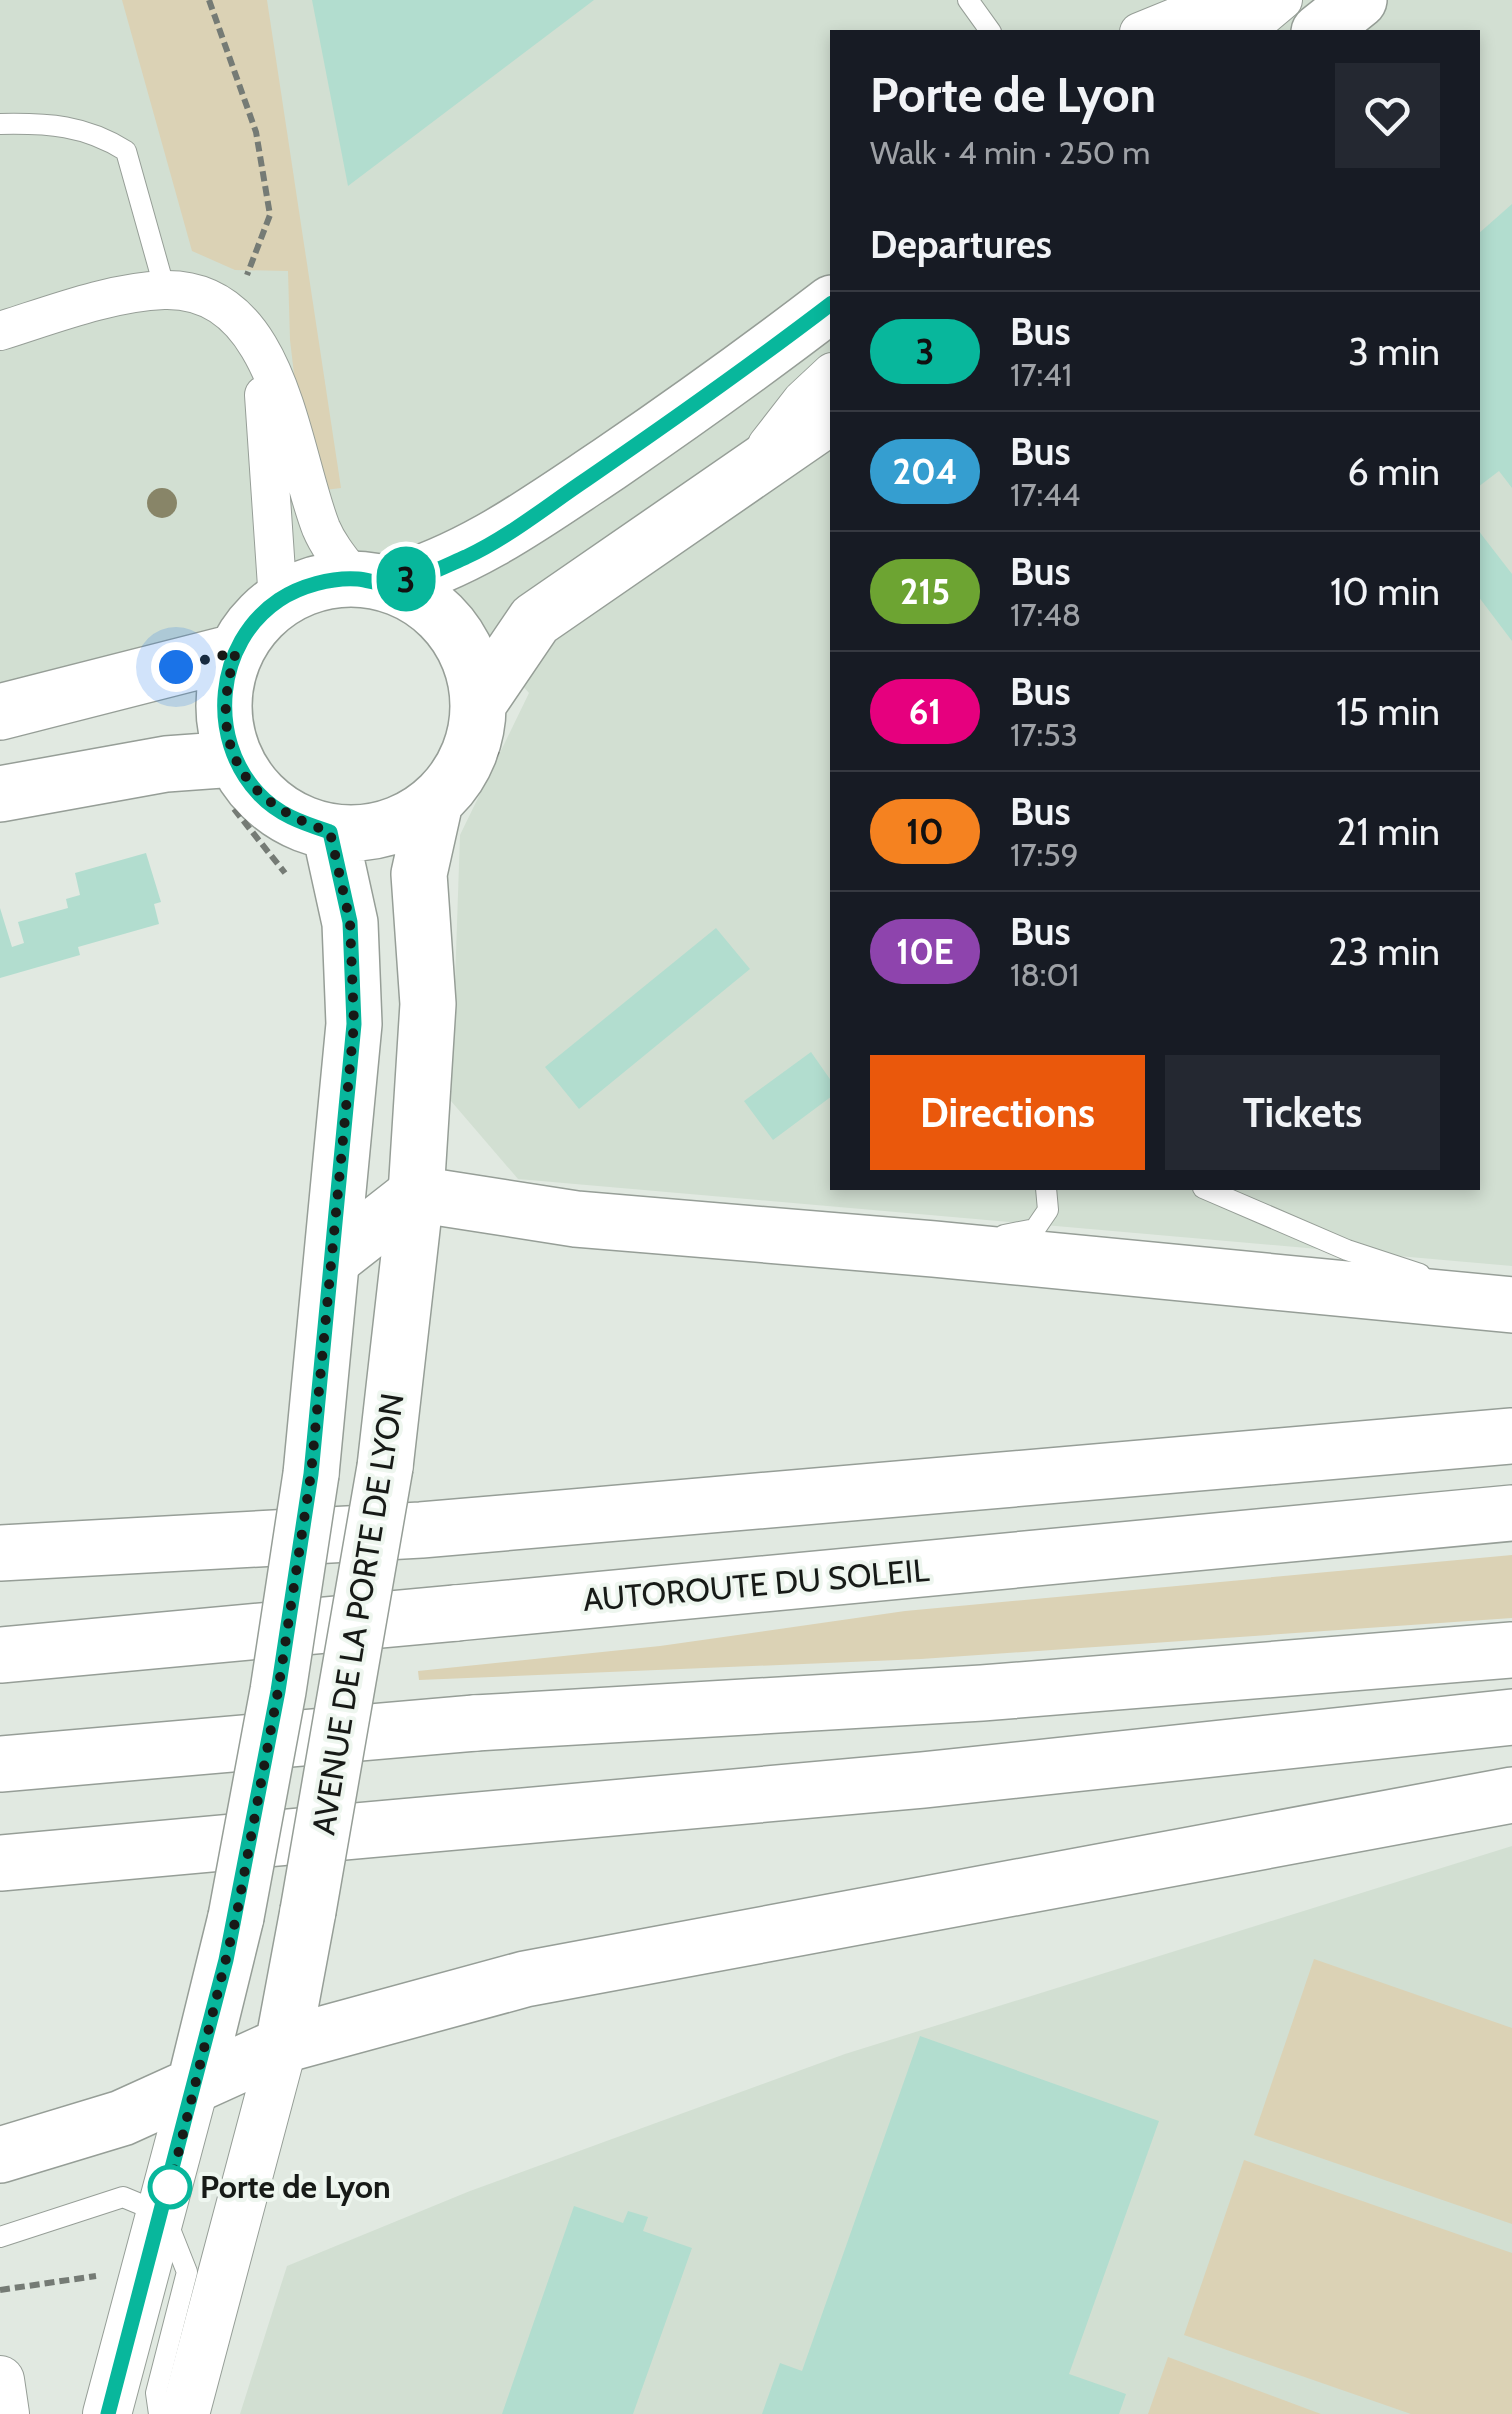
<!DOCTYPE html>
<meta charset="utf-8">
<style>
body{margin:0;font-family:Cabin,sans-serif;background:#242831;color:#f1f3f6;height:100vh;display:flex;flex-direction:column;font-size:38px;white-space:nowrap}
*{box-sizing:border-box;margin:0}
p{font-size:32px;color:#9ea1a6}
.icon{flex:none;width:55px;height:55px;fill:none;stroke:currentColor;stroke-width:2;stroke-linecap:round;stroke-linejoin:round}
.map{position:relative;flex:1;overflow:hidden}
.panel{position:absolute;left:830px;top:30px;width:650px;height:1160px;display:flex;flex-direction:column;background:#171b24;border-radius:0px;box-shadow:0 5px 15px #0003}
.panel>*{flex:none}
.badge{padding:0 20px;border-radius:32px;font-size:35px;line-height:65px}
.you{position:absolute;width:50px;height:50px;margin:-25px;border:8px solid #fff;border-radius:50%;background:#1a73e8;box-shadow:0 0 0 15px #1a73e833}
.map>.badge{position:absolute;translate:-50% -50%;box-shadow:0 0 0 5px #fff}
h2{padding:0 40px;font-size:38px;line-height:90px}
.round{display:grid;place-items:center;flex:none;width:105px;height:105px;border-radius:0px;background:#242831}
.headline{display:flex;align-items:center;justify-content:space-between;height:170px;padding:0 40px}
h1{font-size:48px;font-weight:700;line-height:75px}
.button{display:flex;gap:20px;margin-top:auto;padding:20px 40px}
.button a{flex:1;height:115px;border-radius:0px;background:#ea580c;color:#fff;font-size:40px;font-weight:700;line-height:115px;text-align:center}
.button a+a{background:#242831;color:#f1f3f6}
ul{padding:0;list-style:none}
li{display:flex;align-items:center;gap:30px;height:120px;padding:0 40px;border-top:2px solid #363941}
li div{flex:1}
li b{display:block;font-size:38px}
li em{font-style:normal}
li .badge{min-width:110px;font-weight:700;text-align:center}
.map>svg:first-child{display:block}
.built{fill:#d2dfd2;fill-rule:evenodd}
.green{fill:#dbd2b5}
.building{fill:#b2ddcf}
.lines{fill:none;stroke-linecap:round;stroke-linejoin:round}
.service-casing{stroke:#969e97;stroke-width:22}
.minor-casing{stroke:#969e97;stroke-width:40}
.tertiary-casing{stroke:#969e97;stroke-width:50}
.primary-casing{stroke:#969e97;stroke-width:58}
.trunk-casing{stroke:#969e97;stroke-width:58}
.motorway-casing{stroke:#969e97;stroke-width:58}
.path{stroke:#757b75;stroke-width:6;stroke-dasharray:10 5;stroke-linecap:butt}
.service{stroke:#fff;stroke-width:20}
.minor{stroke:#fff;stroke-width:38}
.tertiary{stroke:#fff;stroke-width:48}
.primary{stroke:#fff;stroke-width:55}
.trunk{stroke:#fff;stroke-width:55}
.motorway{stroke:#fff;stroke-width:55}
.primary-bridge-casing{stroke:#969e97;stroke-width:58;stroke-linecap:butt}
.primary-bridge{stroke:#fff;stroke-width:55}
.tree{fill:#888568}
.line-casing{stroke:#fff;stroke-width:22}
.line{stroke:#08b79c;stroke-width:15}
.walk{stroke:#171a17;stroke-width:10;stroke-dasharray:0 18}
.stop-dot{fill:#fff;stroke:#08b79c;stroke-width:5}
.labels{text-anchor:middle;stroke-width:8;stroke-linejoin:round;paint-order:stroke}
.street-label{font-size:32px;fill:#171a17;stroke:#eef6ef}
.stop-label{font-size:32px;font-weight:bold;fill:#171a17;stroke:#eef6ef;text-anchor:start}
</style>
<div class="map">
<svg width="1512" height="2414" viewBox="0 0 1512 2414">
<rect width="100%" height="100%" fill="#e1e9e1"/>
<path class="built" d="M0,0H1512V1266L518,1179L451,1101L460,835L529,693L403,551L207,633L0,684ZM832,32H1478V1188H832Z
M1512,1846V2414H240L287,2266L470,2191L845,2054Z"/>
<path class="green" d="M122,0H267L341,488L308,492L290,340L288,271L235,270L192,251Z
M1512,1555V1618L921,1659L419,1680L418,1671L660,1646L905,1611Z
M1314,1959L1512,2028V2224L1254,2135Z
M1244,2160L1512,2253V2414H1411L1184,2335Z
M1168,2357L1321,2414H1148Z"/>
<path class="building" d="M312,0H594L348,186Z
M1512,204V488L1499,471L1478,487V234Z
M1478,530L1512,574V641L1478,596Z
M146,853L161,902L154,904L159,924L78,947L80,955L0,978V908L12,947L24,943L18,922L68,908L66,899L80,895L75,873Z
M716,928L750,969L579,1109L545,1067Z
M811,1052L832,1082V1096L773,1140L744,1101Z
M920,2036L1159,2121L1069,2374L1126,2394L1119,2414H762L780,2363L802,2371Z
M574,2206L623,2223L628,2211L648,2217L643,2231L692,2248L633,2414H502Z"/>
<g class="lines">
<defs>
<path id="service" d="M968,0L991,32
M0,124C48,123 85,125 126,151L165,290
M1203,1188L1347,1250L1420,1274
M1004,1235L1035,1229L1048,1210L1046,1188
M0,2237L123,2197L164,2214L187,2272L156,2393L159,2414"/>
<path id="minor" d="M1139,32L1218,0
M1245,32L1283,0
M0,331C51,315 110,292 164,290C280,287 290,449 321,528C329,547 342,562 355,579
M264,395L278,601
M767,445L802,400L832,372"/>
<path id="tertiary" d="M0,2380L5,2414
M107,2414L195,2084
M185,2414L283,2045"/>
<path id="primary" d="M1198,32L1242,0
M1319,32L1359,0
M224 706a127 127 0 1 1 254 0a127 127 0 1 1-254 0Z
M388,584C472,560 537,512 609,464C685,412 759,359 832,303
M478,704L535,620L832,415
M0,712L235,652
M0,794L166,764L235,759
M385,1467L416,1194L428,1004L419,874L435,802
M311,1474L354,1024L350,923L330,832
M195,2084L236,1917
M0,2155L122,2118L283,2045L308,1911"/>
<path id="trunk" d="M333,1259L416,1194L576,1219L934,1249L1512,1305
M0,1553L421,1530L1512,1436
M456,1613L1512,1513
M475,1723L982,1693L1512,1650
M0,1863L923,1780L1512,1717
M283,2045L525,1979L1512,1795"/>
<path id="motorway" d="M0,1655L456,1613
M0,1764L475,1723"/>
</defs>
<use href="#service" class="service-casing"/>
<use href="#minor" class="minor-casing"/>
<use href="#tertiary" class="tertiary-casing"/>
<use href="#primary" class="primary-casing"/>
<use href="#trunk" class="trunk-casing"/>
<use href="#motorway" class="motorway-casing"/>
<path class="path" d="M209,0L256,132L270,215L247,275
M479,784L497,751
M234,809L285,873
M0,2290L96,2276"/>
<use href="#service" class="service"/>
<use href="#minor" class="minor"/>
<use href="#tertiary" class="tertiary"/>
<use href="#primary" class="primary"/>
<use href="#trunk" class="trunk"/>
<use href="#motorway" class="motorway"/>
<defs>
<path id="primary-bridge" d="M308,1911L385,1467
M236,1917L278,1691L311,1474"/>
</defs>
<use href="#primary-bridge" class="primary-bridge-casing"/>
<use href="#primary-bridge" class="primary-bridge"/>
</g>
<circle class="tree" cx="162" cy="503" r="15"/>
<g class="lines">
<defs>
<path id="line" d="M108,2414L226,1960L278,1691L311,1474L354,1024L350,922L330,832C303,823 278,815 258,793C207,738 215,643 279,600C300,586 332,577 358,579C368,580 378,584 388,584C413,583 443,567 466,557C509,537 548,505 587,479C670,422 752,364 832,303"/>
</defs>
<use href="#line" class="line-casing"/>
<use href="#line" class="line"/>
<path class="walk" d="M170,2187L236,1918L278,1691L311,1474L354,1024L350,922L330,832C240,802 207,743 236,652L176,667"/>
</g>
<circle class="stop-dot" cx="170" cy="2187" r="20"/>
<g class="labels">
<g class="street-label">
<text transform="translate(756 1585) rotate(-5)" y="11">AUTOROUTE DU SOLEIL</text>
<text transform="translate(358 1614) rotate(-81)" y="11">AVENUE DE LA PORTE DE LYON</text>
</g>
<g class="stop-label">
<text x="200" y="2198">Porte de Lyon</text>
</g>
</g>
</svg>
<div class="you" style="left:176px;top:667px"></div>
<b class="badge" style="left:406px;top:579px;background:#08b79c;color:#111">3</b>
<section class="panel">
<div class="headline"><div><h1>Porte de Lyon</h1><p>Walk · 4 min · 250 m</p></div><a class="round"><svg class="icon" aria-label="heart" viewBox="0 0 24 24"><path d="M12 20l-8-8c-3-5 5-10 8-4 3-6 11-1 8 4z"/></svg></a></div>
<h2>Departures</h2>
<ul>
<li><span class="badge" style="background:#08b79c;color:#111">3</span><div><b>Bus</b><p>17:41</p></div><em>3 min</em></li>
<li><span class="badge" style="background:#359ed0;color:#fff">204</span><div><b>Bus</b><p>17:44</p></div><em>6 min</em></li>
<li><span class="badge" style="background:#6da432;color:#fff">215</span><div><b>Bus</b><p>17:48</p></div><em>10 min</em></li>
<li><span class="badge" style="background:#e6007e;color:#fff">61</span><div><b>Bus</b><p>17:53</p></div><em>15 min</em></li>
<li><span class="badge" style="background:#f58220;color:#111">10</span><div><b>Bus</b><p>17:59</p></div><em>21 min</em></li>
<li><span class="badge" style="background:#8e44ad;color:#fff">10E</span><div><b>Bus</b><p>18:01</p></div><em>23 min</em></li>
</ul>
<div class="button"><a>Directions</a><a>Tickets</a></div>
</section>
</div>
